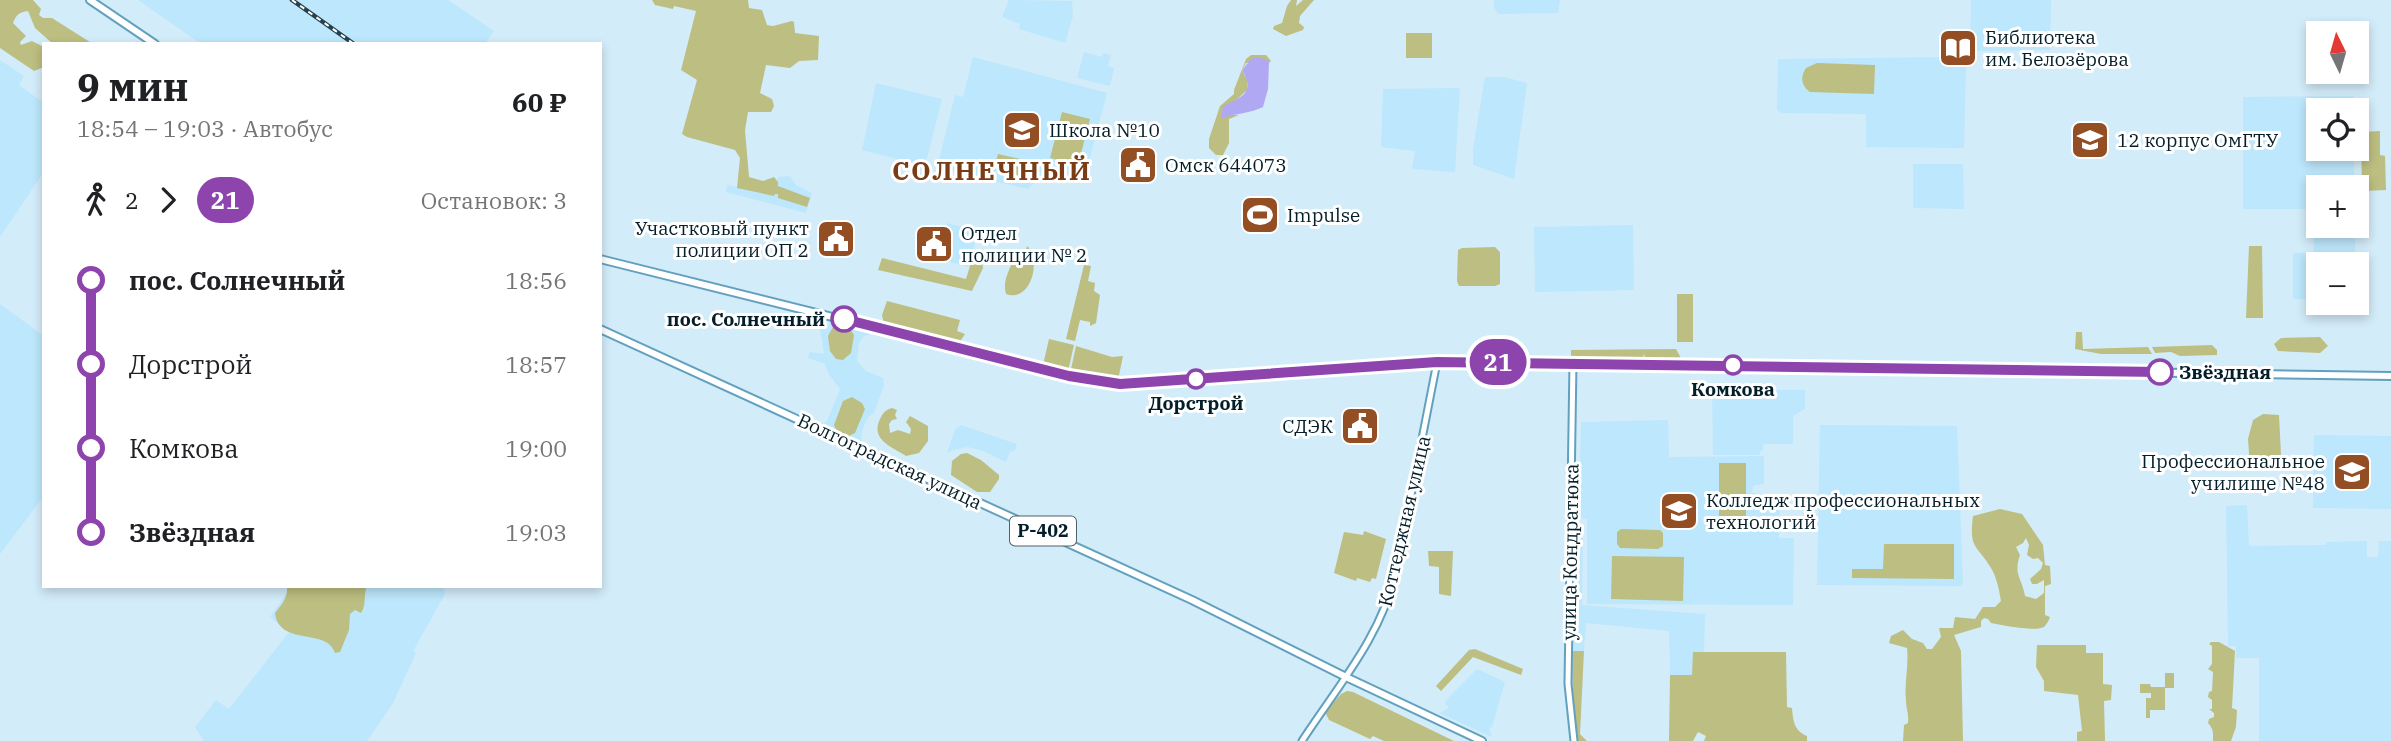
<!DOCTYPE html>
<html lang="ru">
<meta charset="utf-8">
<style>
body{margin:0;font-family:"IBM Plex Serif",serif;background:#f2f2f2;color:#202124;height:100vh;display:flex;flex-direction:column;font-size:26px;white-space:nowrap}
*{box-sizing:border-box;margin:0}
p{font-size:23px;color:#757577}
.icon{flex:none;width:38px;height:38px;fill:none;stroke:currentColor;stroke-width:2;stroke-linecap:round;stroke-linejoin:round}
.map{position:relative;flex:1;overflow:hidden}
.drawer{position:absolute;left:42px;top:42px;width:560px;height:546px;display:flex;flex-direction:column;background:#fff;border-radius:0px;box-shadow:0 4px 10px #0003}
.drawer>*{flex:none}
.badge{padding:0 14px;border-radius:23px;font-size:24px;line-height:46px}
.needle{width:46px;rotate:355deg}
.controls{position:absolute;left:2306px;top:21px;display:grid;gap:14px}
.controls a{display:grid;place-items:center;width:63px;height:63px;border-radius:0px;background:#fff;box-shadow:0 4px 10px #0003;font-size:35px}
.map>.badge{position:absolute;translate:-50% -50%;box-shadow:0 0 0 4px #fff}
.legs{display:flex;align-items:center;gap:10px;height:77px;padding:0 35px;font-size:23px}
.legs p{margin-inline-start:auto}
.summary{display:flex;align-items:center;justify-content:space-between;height:119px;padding:0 35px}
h1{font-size:38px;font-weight:800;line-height:52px}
ul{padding:0 35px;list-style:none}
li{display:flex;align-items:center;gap:24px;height:84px;font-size:26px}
li i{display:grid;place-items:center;width:10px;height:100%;margin:0 9px;background:currentColor}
li i::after{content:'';width:18px;height:18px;margin:-9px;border:5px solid;border-radius:50%;background:#fff}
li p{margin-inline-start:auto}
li:first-child i{background:linear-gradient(#0000 50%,currentColor 0)}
li:last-child i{background:linear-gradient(currentColor 50%,#0000 0)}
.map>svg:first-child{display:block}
.built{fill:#bde7fc}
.green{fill:#bdbe81;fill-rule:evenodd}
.water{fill:#b1a8f3}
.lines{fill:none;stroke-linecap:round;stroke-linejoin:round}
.tertiary-casing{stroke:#61a1be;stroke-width:9}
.secondary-casing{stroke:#61a1be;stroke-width:10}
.primary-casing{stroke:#61a1be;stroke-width:10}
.tertiary{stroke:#fff;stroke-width:5}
.secondary{stroke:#fff;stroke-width:6}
.primary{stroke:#fff;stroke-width:6}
.rail-casing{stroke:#27424d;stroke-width:4.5}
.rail{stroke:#fff;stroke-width:2;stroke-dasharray:5;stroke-linecap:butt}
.line-1-casing{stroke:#fff;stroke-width:16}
.line-1{stroke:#8e44ad;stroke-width:10}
.stop-1-dot{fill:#fff;stroke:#8e44ad;stroke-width:3.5}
.labels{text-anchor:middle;stroke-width:6;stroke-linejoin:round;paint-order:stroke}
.shield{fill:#fff;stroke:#4f6269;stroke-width:2}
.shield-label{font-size:18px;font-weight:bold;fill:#031e29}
.poi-label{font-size:19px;fill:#031e29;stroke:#fff;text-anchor:start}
.stop-label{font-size:19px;font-weight:bold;fill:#031e29;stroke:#fff}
.street-label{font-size:19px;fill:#031e29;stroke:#fff}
.district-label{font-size:26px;font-weight:bold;letter-spacing:2px;fill:#7a3c15;stroke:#fff}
</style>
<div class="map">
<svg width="2391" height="741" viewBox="0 0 2391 741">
<rect width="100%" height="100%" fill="#d3ecf9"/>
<path class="built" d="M138,0H448L494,31L485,44H201Z
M1009,0L1072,1L1073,16L1065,43L1019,29L1020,24L1002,17Z
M1494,0H1560L1558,13L1498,14L1494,7Z
M1971,0H2051L2050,50L1970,51Z
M1084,52L1102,57L1103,53L1111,55L1108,66L1114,68L1110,86L1077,78Z
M973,57L1107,93L1089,161L1068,179L1043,173L1028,189L937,168L955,95L963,97Z
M1956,57L1966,67L1964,148L1866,147V114L1782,113L1777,110L1778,59Z
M0,60L24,76L19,85L44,103V172L0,237Z
M1485,77H1504L1527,83L1514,179L1473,165V149Z
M876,83L942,99L925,166L862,150Z
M1460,88L1455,172L1412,169L1415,151L1381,147L1383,89Z
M2354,96V110H2319V149H2354V187H2319V209H2243V97Z
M1913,164H1963L1964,209L1913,208Z
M790,176L796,185L812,193L806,213L726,192L727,185L773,194L778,177Z
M2314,217H2319V226H2355V264H2319V299H2293V253L2314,252Z
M947,223L978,231L969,267L938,259Z
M1633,225L1634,290L1535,292L1534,227Z
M0,304L44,336V496L0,554Z
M815,320L870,334L863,337L859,343L857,361L866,371L883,378L884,385L874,413L868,417L862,431L861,439L864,445L819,425L827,421L840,389L828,373L825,364L808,358L810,352L824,354L820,329Z
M1712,384H1724V390H1805V409L1793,416V444H1763V451H1760V455H1713Z
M1668,420L1669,457L1764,456V484L1753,486L1752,493L1764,494L1767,503L1780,504L1779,538H1794L1793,605L1587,604V519L1579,518L1581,422Z
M961,425L1017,444L1015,450L1010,452L1006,462L983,451L968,447L953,450L947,453L955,429Z
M1820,425L1957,426L1963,584L1961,586L1817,585Z
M2314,435L2391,436V509L2313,508Z
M2247,505L2249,546L2326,545V542L2367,541V557H2378L2379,541H2391V741H2259V658H2236V646H2228L2226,506Z
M1574,524H1583L1582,605L1705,614L1704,652L1692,675H1670L1669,631L1586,623L1584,651H1572Z
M291,586H439L444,589L445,594L413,651L416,653L393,703L367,741H204L195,727L216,700L229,709L289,632L270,617Z
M1477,669L1505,682L1492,727L1489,728L1492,737L1439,713L1449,708L1445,704L1446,700Z"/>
<path class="green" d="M0,0H33L41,9L39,15L43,18H52L93,44H53L35,28L28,11C19,12 16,15 13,23L26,36L20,42L21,45L32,41L44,47V67L34,71L0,48Z
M652,0H748L749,8L762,10L767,25L773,26L792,21L794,22L795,33L819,36L818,60L799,61L790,68L766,65L760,93L772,99L774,106L771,112H748L745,130L749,177L763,181L774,177L778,182V186L810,198L807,207L778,198V194H775L774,196L737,188L740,158L735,150L687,137L682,134L697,80L681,70L696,11L674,6L673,9L655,5Z
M1291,0H1297L1296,6L1303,0H1314L1300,16L1299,23L1304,27L1303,30L1286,36L1273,29L1274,26L1282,23L1287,6Z
M1406,33H1432V58H1406Z
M1251,55H1266L1271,61L1269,63L1267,60L1246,63L1242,70L1247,80V90L1234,102L1229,115H1239L1229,119V143L1223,155H1216L1209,148V139L1220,106L1234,94V90L1246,59Z
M1817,63L1875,65L1874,94L1810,92C1801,85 1800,77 1806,68Z
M1062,112L1090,119L1078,165L1050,158Z
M2380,131V155L2385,156L2386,190L2362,191L2361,132Z
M998,154L1029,161L1025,177L994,169Z
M1027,246C1042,260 1031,303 1006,294C1003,283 1007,275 1011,265C1024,263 1024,258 1027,246Z
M2249,246H2262L2263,318H2246Z
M1495,247L1500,252V284L1495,286H1459L1457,281L1458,250L1462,248Z
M973,256L981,258L983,268L972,291L878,270L882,258L966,279Z
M1084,265L1091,266L1088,281L1095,283L1094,291L1100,295L1096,323L1090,326V322L1080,320L1075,341L1066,339Z
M1677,294H1693V342H1677Z
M887,301L960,320L957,331L965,334L959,343H953L884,324L882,315Z
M833,327L850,329L854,335L851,353L843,360L836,359L830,351L828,336Z
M2076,332H2082L2083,349L2148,347L2152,354H2101L2075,349Z
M2320,337L2328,346L2320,353L2278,351L2274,344L2281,338Z
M1049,339L1074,345L1068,371L1043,365Z
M2212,345L2217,350V355L2180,356L2171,352L2155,353L2152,347Z
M1076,346L1112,357L1123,356L1118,380L1093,379L1070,374Z
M1676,349L1682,360L1645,359L1644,353L1643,359H1571V350Z
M852,397L862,403L865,409L855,433L847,437L838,434L834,425L843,401Z
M892,408L897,410L895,415L897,419L892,420L889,424L890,433L898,430L910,434L911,429L906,422L910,416L928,426V441L919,453L906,456C892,447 870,440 880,419C883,413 885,410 892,408Z
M2263,414L2279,415L2281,455L2276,468L2268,464L2262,470L2250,467L2248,439L2253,420Z
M967,453L981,460L999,475V479L990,492H977L951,475L952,461L961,454Z
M1719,463H1746V516H1719Z
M2000,509L2022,514L2043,545L2045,565L2050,566L2051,584L2045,586V615L2050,617C2049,620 2047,624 2044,627C2036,632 2001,625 1991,623L1988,619L1984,618L1981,621V627L1954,635L1961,651L1963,741H1903L1904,725L1908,723C1909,714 1906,709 1906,700C1904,683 1909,666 1907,648L1889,643L1891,636L1903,630L1912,639L1923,643L1927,649H1932L1941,637L1939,628H1953L1955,617L1975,619L1983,607H1995L2001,601C1999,590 1997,578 1991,568C1976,543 1969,550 1973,516ZM2026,538L2029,545L2027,555L2033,559L2038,558L2043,563L2041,569L2030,579L2032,584H2037L2044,580V593L2036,599L2025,596C2022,578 2013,575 2020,555L2016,547L2023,543Z
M1621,529L1660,530L1663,533V546L1658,549L1620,548L1617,544V532Z
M1364,531L1386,539L1376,579L1372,578L1370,582L1357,578L1356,581L1334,573L1344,532L1363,535Z
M1884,544H1954V579L1852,578V569H1883Z
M1428,551H1453L1451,596L1439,594V567L1429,566Z
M1612,556L1684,557L1683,601L1611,599Z
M287,586H367C363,595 367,604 361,613L355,610L350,614L349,630L340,652L335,653C327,627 279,647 275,613C282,604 288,598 287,586Z
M2211,642H2219L2235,651L2232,708L2237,710L2236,727L2231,741H2213C2213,732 2214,730 2208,723L2209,719L2214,717V713L2209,709H2212V700L2208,697L2209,692L2212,691L2213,672L2208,669L2212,664V646L2209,644Z
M2037,645H2086V653H2103V684L2112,685L2111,700L2104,701L2105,741H2077V732L2082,731L2078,695L2044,691V681L2036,667Z
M1475,649L1523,669L1521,675L1473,657L1441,691L1436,686L1469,650Z
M1572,651H1584L1580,734L1587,741H1577L1573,708Z
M1693,652H1786L1787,707L1792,708C1793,720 1794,731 1807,736V741H1704L1706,736L1698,732L1693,741H1669L1670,675H1692Z
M2165,673H2174V688H2165V710H2150V718H2146V698H2151V693H2140V684H2150L2151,687H2165Z
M1347,691L1353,692L1454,741H1384L1373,736L1370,739L1329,720L1325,712L1341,694Z"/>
<path class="water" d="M1257,57L1268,60L1269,63L1268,89L1263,107C1249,114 1234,113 1221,119L1223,106C1243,97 1255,92 1242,70L1251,59Z"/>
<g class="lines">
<defs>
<path id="tertiary" d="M1573,363L1568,684L1574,741
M1302,741C1337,687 1381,637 1396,572L1437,362"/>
<path id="secondary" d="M600,259L1073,377L1120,384L1437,362L2391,376"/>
<path id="primary" d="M90,0L155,44
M600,329L1192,600L1346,677L1482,741"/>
</defs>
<use href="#tertiary" class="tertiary-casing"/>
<use href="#secondary" class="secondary-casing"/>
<use href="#primary" class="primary-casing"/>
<use href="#tertiary" class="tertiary"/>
<use href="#secondary" class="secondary"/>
<use href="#primary" class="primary"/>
<defs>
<path id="rail" d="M292,0L354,44"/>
</defs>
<use href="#rail" class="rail-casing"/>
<use href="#rail" class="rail"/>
</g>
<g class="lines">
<defs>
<path id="line-1" d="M844,319L1069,376L1120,384L1437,362L2160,372"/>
</defs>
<use href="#line-1" class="line-1-casing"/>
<use href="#line-1" class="line-1"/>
</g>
<defs>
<symbol id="library-square" viewBox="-11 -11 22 22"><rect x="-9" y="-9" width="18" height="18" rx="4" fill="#934e24" stroke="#fff"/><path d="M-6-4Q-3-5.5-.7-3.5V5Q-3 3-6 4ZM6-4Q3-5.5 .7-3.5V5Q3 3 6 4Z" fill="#fff"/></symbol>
<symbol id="school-square" viewBox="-11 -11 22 22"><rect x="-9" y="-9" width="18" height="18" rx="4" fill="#934e24" stroke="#fff"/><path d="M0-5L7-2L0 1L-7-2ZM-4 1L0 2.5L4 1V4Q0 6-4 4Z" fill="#fff"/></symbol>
<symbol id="university-square" viewBox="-11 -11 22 22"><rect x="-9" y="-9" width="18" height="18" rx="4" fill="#934e24" stroke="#fff"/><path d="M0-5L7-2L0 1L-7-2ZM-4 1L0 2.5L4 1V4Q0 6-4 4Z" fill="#fff"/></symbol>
<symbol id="civic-square" viewBox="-11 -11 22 22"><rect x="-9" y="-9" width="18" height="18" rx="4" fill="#934e24" stroke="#fff"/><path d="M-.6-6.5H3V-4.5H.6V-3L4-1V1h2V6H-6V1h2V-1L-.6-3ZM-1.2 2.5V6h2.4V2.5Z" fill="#fff"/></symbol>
<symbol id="stadium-square" viewBox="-11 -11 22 22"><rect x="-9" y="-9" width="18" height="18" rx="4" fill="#934e24" stroke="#fff"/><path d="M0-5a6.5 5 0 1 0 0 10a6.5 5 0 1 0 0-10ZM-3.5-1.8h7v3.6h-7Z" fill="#fff"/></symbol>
</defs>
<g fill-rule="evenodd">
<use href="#library-square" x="1936" y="26" width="44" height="44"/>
<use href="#school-square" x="1000" y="108" width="44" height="44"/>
<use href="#university-square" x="2068" y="118" width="44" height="44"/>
<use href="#civic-square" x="1116" y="143" width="44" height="44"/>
<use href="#stadium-square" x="1238" y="193" width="44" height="44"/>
<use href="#civic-square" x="814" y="217" width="44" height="44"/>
<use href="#civic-square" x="912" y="222" width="44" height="44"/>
<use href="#civic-square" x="1338" y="404" width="44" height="44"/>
<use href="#university-square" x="2330" y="450" width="44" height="44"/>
<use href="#university-square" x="1657" y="489" width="44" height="44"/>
</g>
<g class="stop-1-dot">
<circle cx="844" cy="319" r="12"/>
<circle cx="1733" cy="365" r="9"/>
<circle cx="2160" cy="372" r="12"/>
<circle cx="1196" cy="379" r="9"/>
</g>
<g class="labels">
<rect class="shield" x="1010" y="516.5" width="66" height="29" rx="5"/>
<g class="shield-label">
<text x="1043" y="537">Р-402</text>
</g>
<g class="poi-label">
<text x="1985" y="44">Библиотека<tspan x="1985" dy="22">им. Белозёрова</tspan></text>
<text x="1049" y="137">Школа №10</text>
<text x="2117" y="147">12 корпус ОмГТУ</text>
<text x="1165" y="172">Омск 644073</text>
<text x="1287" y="222">Impulse</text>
<text x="809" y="235" text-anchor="end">Участковый пункт<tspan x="809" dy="22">полиции ОП 2</tspan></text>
<text x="961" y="240">Отдел<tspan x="961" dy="22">полиции № 2</tspan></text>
<text x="1333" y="433" text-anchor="end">СДЭК</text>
<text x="2325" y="468" text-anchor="end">Профессиональное<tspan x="2325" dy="22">училище №48</tspan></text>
<text x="1706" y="507">Колледж профессиональных<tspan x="1706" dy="22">технологий</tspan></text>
</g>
<g class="stop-label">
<text x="825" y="326" text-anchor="end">пос. Солнечный</text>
<text x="2179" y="379" text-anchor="start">Звёздная</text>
<text x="1733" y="396">Комкова</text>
<text x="1196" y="410">Дорстрой</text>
</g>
<g class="street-label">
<text transform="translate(890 461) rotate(25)" y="7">Волгоградская улица</text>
<text transform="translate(1404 521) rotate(-77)" y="7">Коттеджная улица</text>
<text transform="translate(1570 552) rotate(-89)" y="7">улица Кондратюка</text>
</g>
<g class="district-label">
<text x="992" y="180">СОЛНЕЧНЫЙ</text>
</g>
</g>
</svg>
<div class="controls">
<a><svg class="needle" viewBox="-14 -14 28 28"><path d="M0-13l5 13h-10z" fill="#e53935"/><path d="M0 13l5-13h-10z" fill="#757577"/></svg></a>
<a><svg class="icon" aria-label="locate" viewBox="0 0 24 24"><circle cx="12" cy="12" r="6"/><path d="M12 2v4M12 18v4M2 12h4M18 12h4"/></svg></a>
<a>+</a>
<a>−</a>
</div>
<b class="badge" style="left:1498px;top:362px;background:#8e44ad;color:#fff">21</b>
<section class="drawer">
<div class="summary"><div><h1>9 мин</h1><p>18:54 – 19:03 · Автобус</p></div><b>60 ₽</b></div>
<div class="legs"><svg class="icon" aria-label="walk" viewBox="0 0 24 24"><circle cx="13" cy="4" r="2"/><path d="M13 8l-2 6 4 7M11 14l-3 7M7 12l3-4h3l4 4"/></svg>2<svg class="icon" aria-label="forward" viewBox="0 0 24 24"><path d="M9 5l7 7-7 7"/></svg><b class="badge" style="background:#8e44ad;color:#fff">21</b><p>Остановок: 3</p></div>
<ul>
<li><i style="color:#8e44ad"></i><b>пос. Солнечный</b><p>18:56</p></li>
<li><i style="color:#8e44ad"></i><span>Дорстрой</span><p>18:57</p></li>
<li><i style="color:#8e44ad"></i><span>Комкова</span><p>19:00</p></li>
<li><i style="color:#8e44ad"></i><b>Звёздная</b><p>19:03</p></li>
</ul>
</section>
</div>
